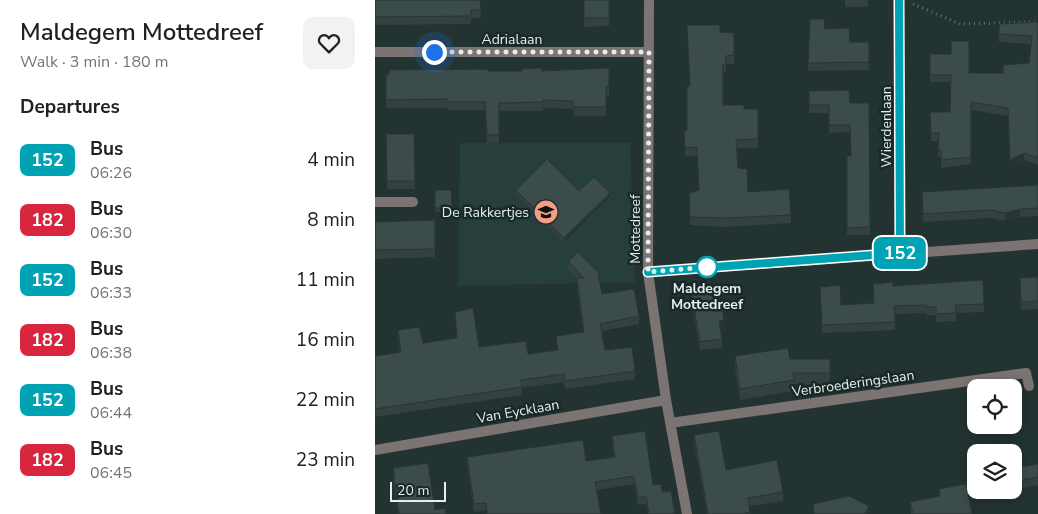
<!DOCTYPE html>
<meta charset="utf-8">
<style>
body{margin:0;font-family:"Nunito Sans",sans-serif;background:#f2f2f2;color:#202124;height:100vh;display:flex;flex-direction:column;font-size:19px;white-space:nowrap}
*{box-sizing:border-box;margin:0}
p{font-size:16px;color:#757577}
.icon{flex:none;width:28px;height:28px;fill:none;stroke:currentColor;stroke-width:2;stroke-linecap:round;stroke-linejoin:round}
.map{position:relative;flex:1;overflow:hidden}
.sheet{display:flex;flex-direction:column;background:#fff;width:375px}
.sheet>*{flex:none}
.badge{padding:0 10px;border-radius:8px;font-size:18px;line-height:32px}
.fabs{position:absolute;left:592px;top:379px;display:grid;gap:10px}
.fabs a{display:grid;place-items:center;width:55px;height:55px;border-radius:10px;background:#fff;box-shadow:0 2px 12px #0003;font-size:25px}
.scale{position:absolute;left:15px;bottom:12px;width:56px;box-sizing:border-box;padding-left:5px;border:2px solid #e4eeed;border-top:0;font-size:14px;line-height:18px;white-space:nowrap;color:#e4eeed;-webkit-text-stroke:4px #192928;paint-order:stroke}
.you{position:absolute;width:25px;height:25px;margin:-12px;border:4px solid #fff;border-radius:50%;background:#1a73e8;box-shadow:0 0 0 8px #1a73e833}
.map>.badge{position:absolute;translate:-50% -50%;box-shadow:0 0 0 2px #fff}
h2{padding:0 20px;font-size:19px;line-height:45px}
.round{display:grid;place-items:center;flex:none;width:52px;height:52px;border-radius:10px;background:#f2f2f2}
.summary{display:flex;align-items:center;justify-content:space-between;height:85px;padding:0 20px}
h1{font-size:24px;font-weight:600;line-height:38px}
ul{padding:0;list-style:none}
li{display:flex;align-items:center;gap:15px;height:60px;padding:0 20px}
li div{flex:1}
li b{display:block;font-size:19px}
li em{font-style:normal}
li .badge{min-width:55px;font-weight:700;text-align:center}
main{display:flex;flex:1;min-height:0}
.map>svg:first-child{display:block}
.built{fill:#263f3d}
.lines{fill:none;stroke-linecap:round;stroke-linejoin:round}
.path{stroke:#647271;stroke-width:3;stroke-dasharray:1 4;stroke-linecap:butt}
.minor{stroke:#7b7472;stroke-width:10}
.wall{fill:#334140}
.shaded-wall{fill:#293534}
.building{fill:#3b4c4a;stroke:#293534}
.line-casing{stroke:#fff;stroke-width:11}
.line{stroke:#00a3b4;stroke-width:8}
.walk{stroke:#e4eeed;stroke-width:5;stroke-dasharray:0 9}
.stop-dot{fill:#fff;stroke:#00a3b4;stroke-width:2.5}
.labels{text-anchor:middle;stroke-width:5;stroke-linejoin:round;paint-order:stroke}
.street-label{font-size:14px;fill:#e4eeed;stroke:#192928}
.poi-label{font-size:14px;fill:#e4eeed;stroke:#192928;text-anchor:end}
.stop-label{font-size:14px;font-weight:bold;fill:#e4eeed;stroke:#192928}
</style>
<main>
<section class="sheet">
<div class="summary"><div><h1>Maldegem Mottedreef</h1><p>Walk · 3 min · 180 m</p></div><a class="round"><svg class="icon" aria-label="heart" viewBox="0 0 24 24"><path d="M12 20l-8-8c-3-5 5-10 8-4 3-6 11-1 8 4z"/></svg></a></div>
<h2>Departures</h2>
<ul>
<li><span class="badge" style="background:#00a3b4;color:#fff">152</span><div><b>Bus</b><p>06:26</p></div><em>4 min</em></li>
<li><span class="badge" style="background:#d7263d;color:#fff">182</span><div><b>Bus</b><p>06:30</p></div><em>8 min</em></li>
<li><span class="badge" style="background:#00a3b4;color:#fff">152</span><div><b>Bus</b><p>06:33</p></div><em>11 min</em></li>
<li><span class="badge" style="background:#d7263d;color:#fff">182</span><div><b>Bus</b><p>06:38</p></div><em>16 min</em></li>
<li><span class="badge" style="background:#00a3b4;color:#fff">152</span><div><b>Bus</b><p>06:44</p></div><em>22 min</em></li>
<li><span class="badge" style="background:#d7263d;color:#fff">182</span><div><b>Bus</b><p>06:45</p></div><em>23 min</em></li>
</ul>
</section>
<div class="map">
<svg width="663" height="514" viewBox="0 0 663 514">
<rect width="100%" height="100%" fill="#233332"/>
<path class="built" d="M85,143H255L260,282L83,286Z"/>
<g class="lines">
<path class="path" d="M538,4L585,24L663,22"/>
<path class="minor" d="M274,0L273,272L291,400L312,514
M524,0L525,253
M0,52H274
M0,202H38
M273,272L663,244
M295,423L651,373L654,386
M0,450L291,400"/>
</g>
<path class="wall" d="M0,0H105L106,18H96V24L0,25Z
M209,0H234V26L209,27Z
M470,0H493V7H470Z
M663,22V165L649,160L635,167L633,116L596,110V164L566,168V157H563V141H556L555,112H575V82H555V54L594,73H628L654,63L656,44L624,42V24Z
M312,25L345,32L359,33V64H351V72H348V105L369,109H383V148H362L363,168L373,192L416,215V223L351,227L315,225L314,193L324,190L322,156H310L309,131H312L315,86Z
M449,29L475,42H494V70L433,71V63Z
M234,68V95H231V116H199L198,109L168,108V111H124V143H112L110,110H73V108H11V75L113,71H147Z
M434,91L475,103H494L495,235H472V156H476L475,132L454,133V113H434Z
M11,134H39L40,189H12Z
M663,185V216L645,217L630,221L616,218L548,222L547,192Z
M60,190H76L77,212H60Z
M141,190L204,191L235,197L189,243L141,194Z
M60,220V257L0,259V222Z
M193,262L227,294L264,316V324L226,331L230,350L260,371V379L190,389L189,382L147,388V395L0,417V356L25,352L23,338V330L48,343L82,338L80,312L104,347L153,354L182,350L181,336L208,332L202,287V279L193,270Z
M663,277V309L646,310L645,278Z
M498,284L518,286L609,304V312L581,313V321L561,322V315H552L551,313L520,314V330L447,333L445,287L466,305L498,303Z
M317,296L349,329L346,330L347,339V348L325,350L317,304Z
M360,356L415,359L455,370V385L419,384V391L365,400L360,368Z
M319,435L351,470L408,492V501L375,506V514H332L319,443Z
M237,436L278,485L287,492L300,514H273L271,504L263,505L259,484L222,490L226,514H111V510L99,512L92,465V457L211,461L239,457L237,444Z
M663,464V485L639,490V468Z
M18,468L60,510L71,514H23L18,476Z
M564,489L597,514H536L535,502L564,496Z
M604,490H637L605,496Z"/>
<path class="shaded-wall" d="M649,153V160L635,167V160Z
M235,193V197L189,243V238Z
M645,209V217L630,221V213Z
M349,320V329L344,330V321Z
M494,506V512L493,514H490Z"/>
<path class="building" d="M0,0H105L106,10H96V16L0,17Z
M209,0H234V18H209Z
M435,19H450L449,29L474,28L475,42H494V62L433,63Z
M663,22V158L649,153L635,160L633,108L596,102V157L566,160V150H563L564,133H556L555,112H575L576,75H555V54H576V41H594V73H628V65L654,63L657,36L624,34V24Z
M312,25H345V32L359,33V55L351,56V64H348V105H369V109H383V139L361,140L363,168L372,169L373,192L414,189L416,215L351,218L315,217L314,193L324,190L322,147L310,148L309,131H312V86H315Z
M167,68V71L234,68V86H231V107H199L198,101L168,100V102L124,103V135H112L110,102H73V99L11,100V75H14V70L112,69L113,71H147V69Z
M474,90L475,103H494L495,227L472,228V156H476L475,125H454V105H434V91Z
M11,134H39L40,181H12Z
M172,159L204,191L219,177L235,193L189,238L141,190Z
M663,185V208L645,209L630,213L616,210L548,214L547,192Z
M60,190H76L77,208H60Z
M60,220V249L0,250V222Z
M203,252L223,272L227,294L259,289L264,316L225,324L230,350L257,347L260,371L190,381L189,374L146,380L147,387L0,409V356L26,352L23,330L44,327L48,343L82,338L80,312L98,308L104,347L151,341L153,354L183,350L181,336L209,332L202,279L209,278L193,262Z
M663,277V301L646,302L645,278Z
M608,280L609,304L580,305L581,313L561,314V307H552L551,305L519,306L520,322L447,325L445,287L465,285L466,305L482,304L499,303L498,284L518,282V286Z
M344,291L349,320L344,321L347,339L325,342L317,296Z
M413,348L415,359H455V373H418L419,380L365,389L360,356Z
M270,431L278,485L286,484L287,492L296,491L300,514H274L271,496L263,498L259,476L220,482L226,514H112L111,503L99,504L92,457L208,440L211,461L240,457L237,436Z
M344,431L351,470L402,460L408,492L373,498L375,512L370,513V514H333L319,435Z
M53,463L60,510L70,508L71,514H24L18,468Z
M663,464V477L639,482V468Z
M591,484L597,514H538L535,502L565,496L564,489Z
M474,496L494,506L490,514H439L438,504Z"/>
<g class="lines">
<defs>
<path id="line" d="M273,272L525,253L524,0"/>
</defs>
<use href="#line" class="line-casing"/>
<use href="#line" class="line"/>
<path class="walk" d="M59,52H274L273,272L332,267"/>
</g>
<defs>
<symbol id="school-disc" viewBox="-11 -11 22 22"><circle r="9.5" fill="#f39f84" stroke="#192928"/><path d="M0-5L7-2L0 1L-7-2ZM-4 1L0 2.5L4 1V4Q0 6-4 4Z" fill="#111"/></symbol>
</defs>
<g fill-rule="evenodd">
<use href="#school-disc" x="157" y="198" width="28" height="28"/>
</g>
<circle class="stop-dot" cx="332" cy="267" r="10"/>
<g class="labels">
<g class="street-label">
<text x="137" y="44">Adrialaan</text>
<text transform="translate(511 127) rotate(-90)" y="5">Wierdenlaan</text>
<text transform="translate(260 229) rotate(-90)" y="5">Mottedreef</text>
<text transform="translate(478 383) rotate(-8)" y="5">Verbroederingslaan</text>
<text transform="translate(143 411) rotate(-10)" y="5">Van Eycklaan</text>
</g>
<g class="poi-label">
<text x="154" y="217">De Rakkertjes</text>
</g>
<g class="stop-label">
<text x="332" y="293">Maldegem<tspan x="332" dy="16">Mottedreef</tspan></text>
</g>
</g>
</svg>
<div class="fabs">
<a><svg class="icon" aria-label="locate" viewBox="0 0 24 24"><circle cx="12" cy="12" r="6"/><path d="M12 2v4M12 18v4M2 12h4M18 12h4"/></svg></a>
<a><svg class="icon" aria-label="layers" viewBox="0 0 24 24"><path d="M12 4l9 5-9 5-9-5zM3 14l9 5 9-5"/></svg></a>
</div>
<div class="scale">20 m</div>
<div class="you" style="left:59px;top:52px"></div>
<b class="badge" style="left:525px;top:253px;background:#00a3b4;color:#fff">152</b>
</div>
</main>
